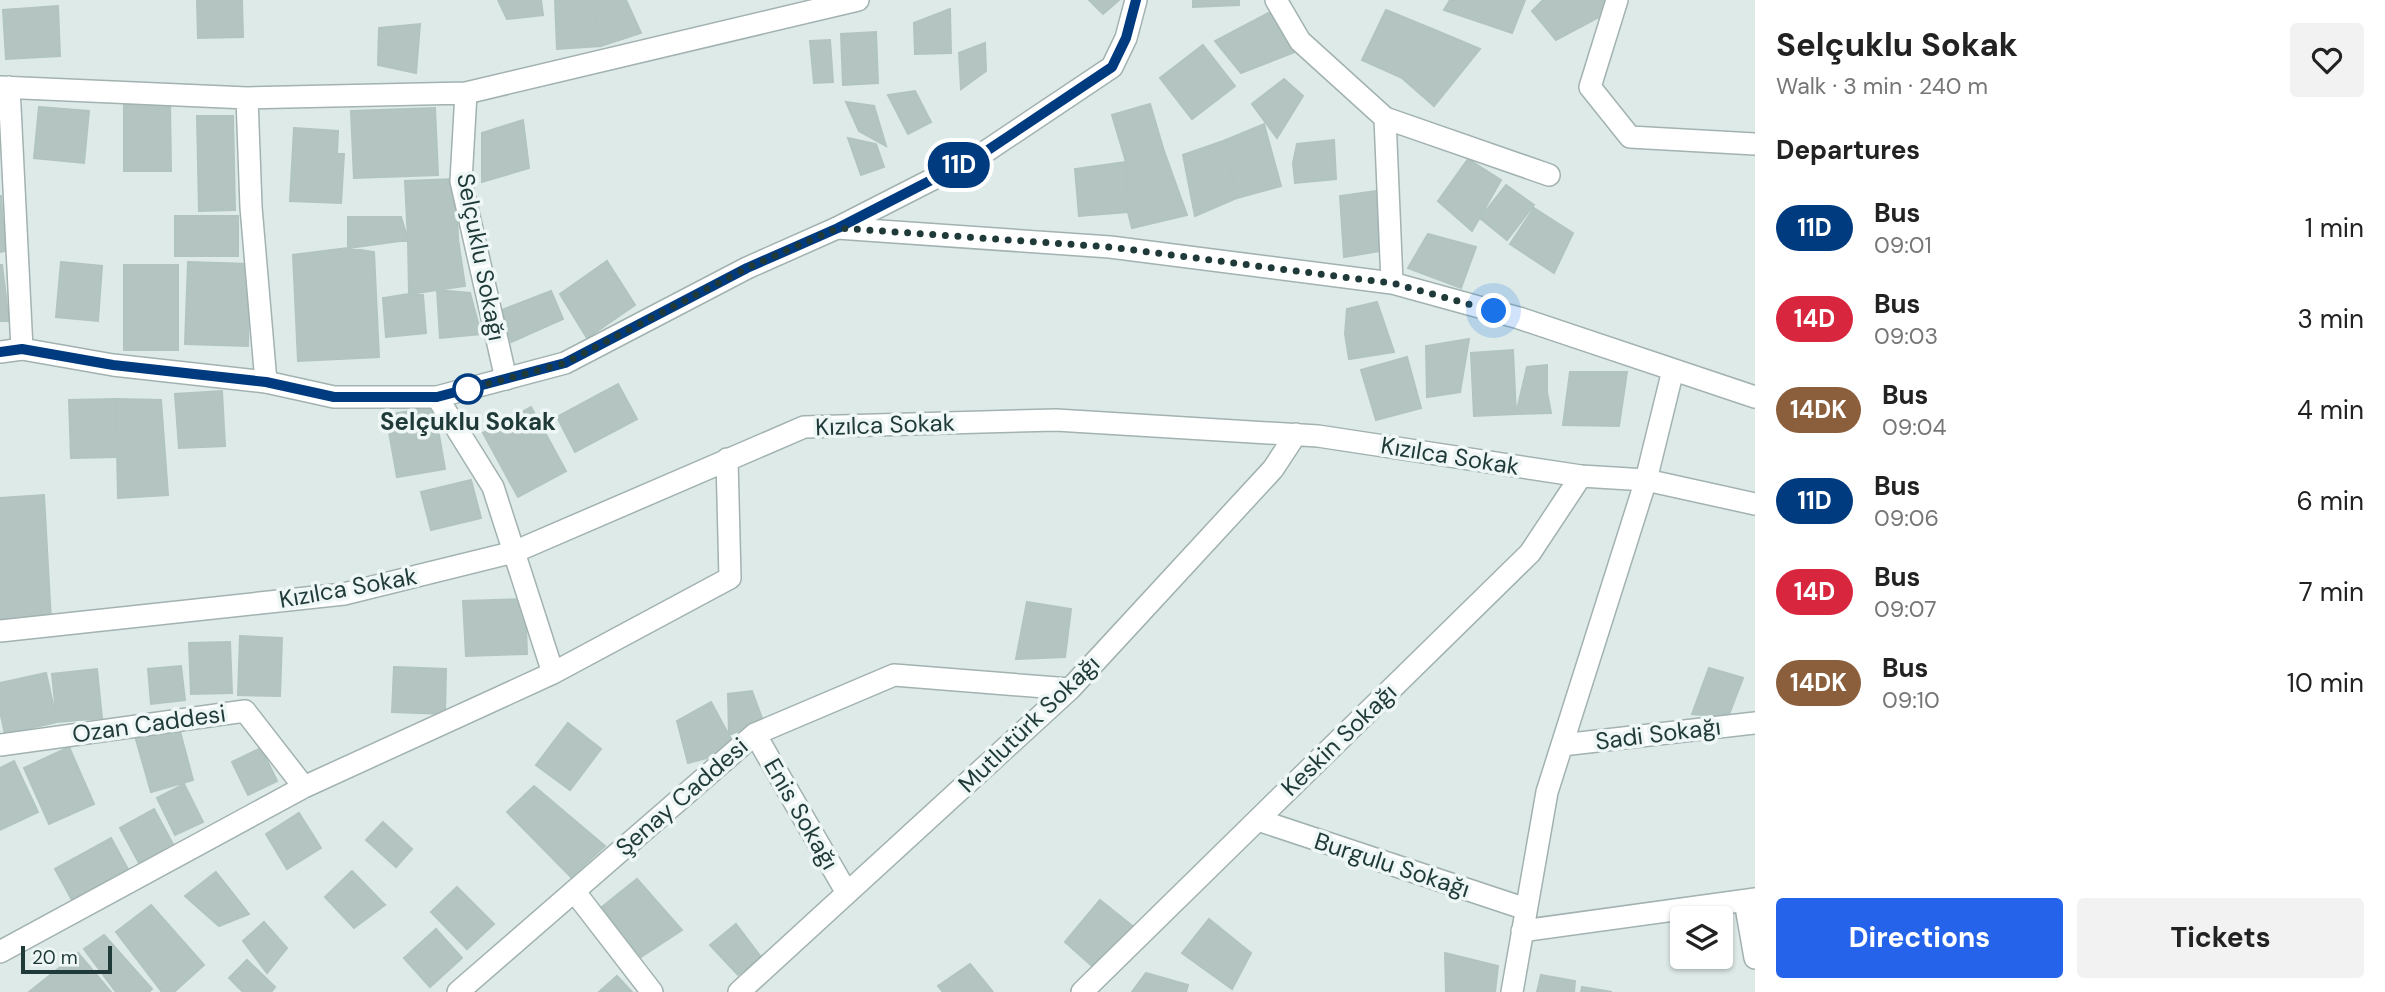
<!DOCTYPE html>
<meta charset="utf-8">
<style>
body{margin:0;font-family:"DM Sans",sans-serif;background:#f2f2f2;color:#222;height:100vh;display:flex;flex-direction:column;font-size:26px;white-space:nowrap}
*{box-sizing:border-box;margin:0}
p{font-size:23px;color:#767676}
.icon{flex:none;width:38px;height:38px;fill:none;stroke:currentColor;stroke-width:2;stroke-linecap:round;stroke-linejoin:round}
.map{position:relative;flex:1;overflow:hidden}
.side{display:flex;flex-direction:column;background:#fff;width:630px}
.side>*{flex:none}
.badge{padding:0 14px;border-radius:23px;font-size:24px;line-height:46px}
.fabs{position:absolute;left:1670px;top:906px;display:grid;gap:14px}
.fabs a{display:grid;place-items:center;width:63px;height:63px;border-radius:7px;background:#fff;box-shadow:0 2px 5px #0004;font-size:35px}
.scale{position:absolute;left:21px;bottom:18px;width:91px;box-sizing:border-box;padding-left:7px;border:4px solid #1f3a39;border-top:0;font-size:19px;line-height:24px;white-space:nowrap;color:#1f3a39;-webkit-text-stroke:5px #eef7f5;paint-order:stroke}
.you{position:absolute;width:35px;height:35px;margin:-18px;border:5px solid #fff;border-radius:50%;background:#1a73e8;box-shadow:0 0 0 10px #1a73e833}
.map>.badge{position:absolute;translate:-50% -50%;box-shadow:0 0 0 4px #fff}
h2{padding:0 21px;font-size:26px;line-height:63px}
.round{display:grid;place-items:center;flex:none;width:74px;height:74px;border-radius:7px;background:#f2f2f2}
.head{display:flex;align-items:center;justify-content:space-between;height:119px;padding:0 21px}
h1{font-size:33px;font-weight:700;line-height:52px}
.cta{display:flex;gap:14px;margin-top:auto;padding:14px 21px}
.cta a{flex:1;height:80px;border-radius:7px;background:#2563eb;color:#fff;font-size:28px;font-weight:700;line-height:80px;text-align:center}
.cta a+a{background:#f2f2f2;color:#222}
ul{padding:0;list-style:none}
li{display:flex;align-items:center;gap:21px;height:91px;padding:0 21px}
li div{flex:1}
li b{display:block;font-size:26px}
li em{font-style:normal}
li .badge{min-width:77px;font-weight:700;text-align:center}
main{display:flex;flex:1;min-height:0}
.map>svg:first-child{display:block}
.building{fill:#b4c5c1;stroke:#b1c4c0;stroke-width:2}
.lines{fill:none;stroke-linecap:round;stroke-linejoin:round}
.minor-casing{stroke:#a1b2b0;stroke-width:24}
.tertiary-casing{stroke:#a1b2b0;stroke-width:24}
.minor{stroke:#fff;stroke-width:21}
.tertiary{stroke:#fff;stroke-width:21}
.line-casing{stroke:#fff;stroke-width:16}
.line{stroke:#003b80;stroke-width:10}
.walk{stroke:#1f3a39;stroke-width:7;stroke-dasharray:0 12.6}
.stop-dot{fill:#fff;stroke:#003b80;stroke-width:3.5}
.labels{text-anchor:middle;stroke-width:7;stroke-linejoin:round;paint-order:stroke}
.street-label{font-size:24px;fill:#1f3a39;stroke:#eef7f5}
.stop-label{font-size:24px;font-weight:bold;fill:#1f3a39;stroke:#eef7f5}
</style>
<main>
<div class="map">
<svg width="1755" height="992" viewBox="0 0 1755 992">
<rect width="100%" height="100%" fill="#deeae8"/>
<path class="building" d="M197,0H242L243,37L198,38Z
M498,0H541L543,15L507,19Z
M555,0H592L601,46L557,49Z
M592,0H626L641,33L601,46Z
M1089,0H1119L1103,14Z
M1193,0H1239V5L1193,7Z
M1450,0H1525L1512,33L1444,10Z
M1543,0H1604L1614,9L1556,40L1532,11Z
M58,6L60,56L6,59L3,10Z
M950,9L951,53L915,54L914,23Z
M1276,9L1300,50L1241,73L1215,41Z
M1386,10L1430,28L1402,78L1362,60Z
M420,24L416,73L378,65L379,28Z
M1430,28L1480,49L1434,106L1402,78Z
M876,32L878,83L843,85L841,34Z
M830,40L833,82L814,83L810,41Z
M985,43L986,71L961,89L959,53Z
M1203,45L1235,86L1192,119L1160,78Z
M1284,79L1303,96L1277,138L1252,104Z
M915,91L931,122L908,134L888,95Z
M170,101L171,171H124V102Z
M846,102L874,106L886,146L859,131Z
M1150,104L1164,151L1126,162L1112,115Z
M39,107L89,111L84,163L34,158Z
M435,108L438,175L354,178L351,111Z
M197,116H233L235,210L199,211Z
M523,120L529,168L482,182V133Z
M1264,124L1281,186L1237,198L1223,141Z
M294,128L338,131L337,154H344L341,203L290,201Z
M848,138L876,144L884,167L861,175Z
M1334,140L1336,179L1295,183L1293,163L1297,144Z
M1223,141L1237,198L1195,216L1183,155Z
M1164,151L1187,215L1132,228L1128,212L1126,162Z
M1468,159L1501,180L1472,231L1438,201Z
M1126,162L1128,212L1079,216L1075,169Z
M456,179L458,239L408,240L405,181Z
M1506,185L1534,205L1507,240L1480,218Z
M1384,190L1386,250L1344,257L1340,196Z
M1,196L5,251L0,252V196Z
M1534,208L1573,233L1554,273L1510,244Z
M175,216H238V256H175Z
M348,217H401L408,240L348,248Z
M1428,234L1476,247L1461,288L1408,268Z
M458,239L465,286L409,294L408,240Z
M348,248L374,252L379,357L298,361L293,255Z
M607,261L635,305L587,338L560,294Z
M61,262L102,266L98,321L56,317Z
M188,262L250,264L248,346L185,344Z
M0,265H2L9,321H0Z
M124,265H178V350H124Z
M437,290L470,293L481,334L440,338Z
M551,291L563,319L511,342L502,310Z
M409,294L423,295L426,333L386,337L383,298Z
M1377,302L1394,352L1349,359L1345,334L1347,309Z
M1469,339L1460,392L1427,397L1426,346Z
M1513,350L1516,414L1474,416L1471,353Z
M1407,357L1421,408L1376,420L1361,370Z
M1547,365V392L1551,413L1516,414L1527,367Z
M1570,372H1627L1619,426L1563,425Z
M618,384L637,419L575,452L557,417Z
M222,391L225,446L179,448L175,394Z
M116,399L161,400L168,495L118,498Z
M116,399L118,457L71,458L69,400Z
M434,407L445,469L397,477L386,415Z
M531,407L566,471L518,497L483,433Z
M471,480L481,518L431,530L421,492Z
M44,495L51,620L0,623V498Z
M525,599L527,654L466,656L463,601Z
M1027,602L1071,609L1065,657L1016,659Z
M240,636L282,638L280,696L238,695Z
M230,642L232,693L191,694L189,643Z
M181,666L185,700L151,704L148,669Z
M394,667L446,669L445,714L392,712Z
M1709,668L1743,678L1728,717L1692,714Z
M97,669L102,718L57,722L52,674Z
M46,673L57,722L5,734L0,711V683Z
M752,691L763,721L729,735L728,694Z
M711,702L737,750L688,763L677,721Z
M568,723L601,749L570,790L536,765Z
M178,724L193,780L151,792L135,736Z
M69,747L94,804L49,824L24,768Z
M261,748L277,781L248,795L232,762Z
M14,761L38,812L0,830V768Z
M184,784L203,822L175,835L157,798Z
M534,786L605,846L571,877L507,812Z
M154,809L174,846L140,865L120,828Z
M299,813L321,848L287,869L266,834Z
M383,822L412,849L396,867L366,840Z
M111,838L129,871L73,902L55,869Z
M352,871L385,905L354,928L325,897Z
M216,872L249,914L219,926L185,896Z
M637,879L682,930L641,957L602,907Z
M457,887L494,924L467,949L431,912Z
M1100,900L1135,928L1093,967L1065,942Z
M151,905L204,965L174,992H162L116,932Z
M1209,919L1251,953L1232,989L1182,953Z
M264,922L287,948L267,973L243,941Z
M736,924L761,957L738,975L710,945Z
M436,929L462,958L430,987L404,958Z
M104,935L152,989L149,992H116L84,949Z
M78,953L111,992H29Z
M1445,953L1498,966L1495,992H1446Z
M247,960L275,987L271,992H243L229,978Z
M970,964L993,992H943L938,986Z
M1146,973L1188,985L1186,992H1132Z
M1541,975L1575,981L1574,992H1537Z
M617,976L632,992H599Z
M1582,987L1612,992H1581Z"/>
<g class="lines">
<defs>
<path id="minor" d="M1276,0L1300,41L1385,118L1392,283
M1617,0L1590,87L1630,137L1755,144
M0,87L247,98L466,93L858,0
M9,87L22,349
M466,93L461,181L506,379
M247,98L251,207L266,382
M1385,118L1549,175
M837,228L1110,247L1392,283L1519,318L1755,397
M0,631L344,594L514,552L804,427L1056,420L1318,436L1581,476L1646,480L1755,504
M553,673L730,578L727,459
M755,734L847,893
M0,745L245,711L304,787
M1562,745L1755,723
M1258,820L1526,909
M574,891L652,992
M1745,901L1755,958
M1522,931L1755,899
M0,952L304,787L553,673L493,487L437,397
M458,992L755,734L894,675L1070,689
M739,992L1070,689L1273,469L1296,434
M1082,992L1530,553L1581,476
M1512,992L1547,792L1646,480L1673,370"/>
<path id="tertiary" d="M0,352L22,349L113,365L266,382L334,397H437L565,363L747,268L837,228L982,154L1112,67L1126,38L1136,0"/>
</defs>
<use href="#minor" class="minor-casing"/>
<use href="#tertiary" class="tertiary-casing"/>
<use href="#minor" class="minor"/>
<use href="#tertiary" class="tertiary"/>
</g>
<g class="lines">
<defs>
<path id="line" d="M0,352L22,349L113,365L266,382L334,397H437L565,363L747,268L838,228L982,154L1112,67L1126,38L1136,0"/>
</defs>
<use href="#line" class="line-casing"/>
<use href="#line" class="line"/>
<path class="walk" d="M468,389L460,391L565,363L747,268L838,228L1110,247L1366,280L1392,283L1494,311"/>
</g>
<circle class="stop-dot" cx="468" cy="389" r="14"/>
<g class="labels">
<g class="street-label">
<text transform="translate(481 257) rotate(79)" y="8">Selçuklu Sokağı</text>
<text transform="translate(885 425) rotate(-2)" y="8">Kızılca Sokak</text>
<text transform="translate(1450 456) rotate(9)" y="8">Kızılca Sokak</text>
<text transform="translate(348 588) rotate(-10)" y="8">Kızılca Sokak</text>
<text transform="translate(149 724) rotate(-8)" y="8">Ozan Caddesi</text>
<text transform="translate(1029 724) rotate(-44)" y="8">Mutlutürk Sokağı</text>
<text transform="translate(1658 734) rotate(-7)" y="8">Sadi Sokağı</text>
<text transform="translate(1339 740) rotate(-44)" y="8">Keskin Sokağı</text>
<text transform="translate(682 797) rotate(-41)" y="8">Şenay Caddesi</text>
<text transform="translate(801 814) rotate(60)" y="8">Enis Sokağı</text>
<text transform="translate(1392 865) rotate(18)" y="8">Burgulu Sokağı</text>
</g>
<g class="stop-label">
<text x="468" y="430">Selçuklu Sokak</text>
</g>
</g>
</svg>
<div class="fabs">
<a><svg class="icon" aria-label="layers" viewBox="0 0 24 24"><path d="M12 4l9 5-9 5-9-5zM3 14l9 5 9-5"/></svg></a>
</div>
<div class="scale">20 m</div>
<div class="you" style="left:1494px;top:311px"></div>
<b class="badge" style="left:959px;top:165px;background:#003b80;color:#fff">11D</b>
</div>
<section class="side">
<div class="head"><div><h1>Selçuklu Sokak</h1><p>Walk · 3 min · 240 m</p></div><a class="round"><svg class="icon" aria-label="heart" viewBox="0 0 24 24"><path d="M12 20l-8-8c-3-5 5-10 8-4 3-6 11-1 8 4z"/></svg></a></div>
<h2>Departures</h2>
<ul>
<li><span class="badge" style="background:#003b80;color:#fff">11D</span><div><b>Bus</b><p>09:01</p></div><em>1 min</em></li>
<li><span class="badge" style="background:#d7263d;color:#fff">14D</span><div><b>Bus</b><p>09:03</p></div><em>3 min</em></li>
<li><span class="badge" style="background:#8b5e3c;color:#fff">14DK</span><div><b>Bus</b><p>09:04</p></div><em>4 min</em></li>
<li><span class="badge" style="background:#003b80;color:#fff">11D</span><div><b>Bus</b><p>09:06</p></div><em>6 min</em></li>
<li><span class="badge" style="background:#d7263d;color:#fff">14D</span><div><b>Bus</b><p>09:07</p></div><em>7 min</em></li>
<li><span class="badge" style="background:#8b5e3c;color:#fff">14DK</span><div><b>Bus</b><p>09:10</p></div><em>10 min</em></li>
</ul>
<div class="cta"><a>Directions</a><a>Tickets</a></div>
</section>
</main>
